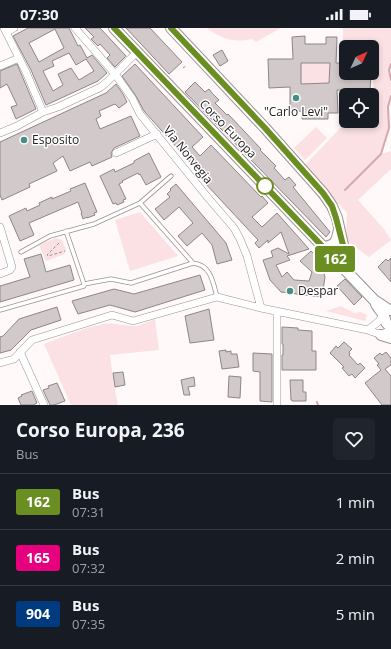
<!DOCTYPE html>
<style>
body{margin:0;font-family:"Open Sans",sans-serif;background:#20242c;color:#f1f3f6;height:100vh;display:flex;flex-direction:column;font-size:15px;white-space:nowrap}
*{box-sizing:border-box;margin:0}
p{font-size:13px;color:#9ea1a6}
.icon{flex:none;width:22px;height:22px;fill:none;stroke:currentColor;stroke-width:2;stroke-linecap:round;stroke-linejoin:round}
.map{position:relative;height:377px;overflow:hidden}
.side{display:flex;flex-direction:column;background:#171b24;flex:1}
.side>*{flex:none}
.badge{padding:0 8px;border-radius:3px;font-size:14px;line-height:26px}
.needle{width:26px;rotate:46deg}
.buttons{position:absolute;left:339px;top:12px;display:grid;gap:8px}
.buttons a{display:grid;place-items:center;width:40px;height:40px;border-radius:6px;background:#171b24;box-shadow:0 2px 6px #0003;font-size:20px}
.map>.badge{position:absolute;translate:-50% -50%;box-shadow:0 0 0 2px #fff}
.round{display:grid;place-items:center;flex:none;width:42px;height:42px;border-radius:6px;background:#20242c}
.summary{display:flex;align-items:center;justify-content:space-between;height:68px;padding:0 16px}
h1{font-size:19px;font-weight:700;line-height:30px}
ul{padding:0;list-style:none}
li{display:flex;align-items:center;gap:12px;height:56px;padding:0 16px;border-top:1px solid #363941}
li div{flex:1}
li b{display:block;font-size:15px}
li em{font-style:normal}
li .badge{min-width:44px;font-weight:700;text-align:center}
.status{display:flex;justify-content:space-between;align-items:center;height:28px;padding:0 20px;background:#171b24;direction:ltr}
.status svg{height:11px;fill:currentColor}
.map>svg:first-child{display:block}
.green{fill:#fbe1e4}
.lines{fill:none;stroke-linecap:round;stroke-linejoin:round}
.stream{stroke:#d4a9ae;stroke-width:2}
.building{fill:#d2c9ca;stroke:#8e8687;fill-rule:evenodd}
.lane-casing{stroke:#9b9293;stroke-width:5}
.street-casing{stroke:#9b9293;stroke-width:8}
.secondary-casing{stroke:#9b9293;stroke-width:12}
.path{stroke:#999495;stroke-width:1;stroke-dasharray:3 2;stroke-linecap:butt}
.lane{stroke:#fff;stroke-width:3.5}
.street{stroke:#fff;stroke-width:7}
.secondary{stroke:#fff;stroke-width:10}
.line-casing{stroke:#fff;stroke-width:9}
.line{stroke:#6b8e23;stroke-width:6}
.poi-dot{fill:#478e89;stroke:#fff;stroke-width:1.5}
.stop-dot{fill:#fff;stroke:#6b8e23;stroke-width:2}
.labels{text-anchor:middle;stroke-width:3;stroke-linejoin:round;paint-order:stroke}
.poi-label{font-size:12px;fill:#252122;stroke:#fff;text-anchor:start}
.street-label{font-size:12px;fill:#252122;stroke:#fff}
</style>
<div class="status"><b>07:30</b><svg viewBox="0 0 49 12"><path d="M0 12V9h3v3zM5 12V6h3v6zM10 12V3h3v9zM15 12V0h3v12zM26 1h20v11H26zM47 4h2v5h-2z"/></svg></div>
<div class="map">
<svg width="391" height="377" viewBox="0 0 391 377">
<rect width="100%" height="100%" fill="#fff9f9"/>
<path class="green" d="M207,0H281L256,14L252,11C234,15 221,11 207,0Z
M339,0H391V36L389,42L391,51V69L388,79L389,100L381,126L391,123V141L358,172L384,201L391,212L369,229L346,213L347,185L304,138L347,93H372V67H373L374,25H372V19H346V24H343V1Z
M301,35H330L329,55L301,56Z
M316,99L327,110L305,132L294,120Z
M140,184L178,228L130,243L115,192Z
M56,210L62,212L66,222L65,226L46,233L39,217Z
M341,278L354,285L360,284L367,287L365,293L326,283Z
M155,291L159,322L110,327L114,357L118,377H71L44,316C63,309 83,300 103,296C115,294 124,298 134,298C141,298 149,293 155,291Z"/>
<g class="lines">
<path class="stream" d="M391,36L389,42L391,52
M345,162L381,126L389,100L388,79L391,68
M317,374L318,377"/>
</g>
<path class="building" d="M28,0H69L78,18L80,17L87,30L92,27L107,45L98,53L46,77L31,42L13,8ZM55,1L64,20L39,34L29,15ZM69,25L76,37L86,31L94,43L79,52L71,40L58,46L63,57L53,63L43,43L54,38L52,33Z
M85,0H100L126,28L115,39L107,30L110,27L100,16L98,18L91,11L94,9Z
M126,0H150L182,34L169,46Z
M305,8V16H326V9H337L336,35H346V45H371L370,63L337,62L338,85H328V91H302V83L290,84V59L269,60L268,31H293L292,9ZM301,35H330L329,55L301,56Z
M222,22L228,33L220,38L213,27Z
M17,36L36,81L16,91L11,79L17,77L7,56L0,60V43Z
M135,36L203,109L192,119L200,128L211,117L261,169L262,168L268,175L252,189L262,199L277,185L309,221L287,228L290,232L276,237L282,249L287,244L294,252L309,253L312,244L300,233L311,223L321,233L325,249L322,269L281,264L270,252L263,232L273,229L271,223L278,220L289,226L281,204L268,215V212L259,220L255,215L258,212L204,154L206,152L144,83L136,68L122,48Z
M195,54L205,64L209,61L212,65L219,72L215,75L227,87L228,86L261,121L260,122L276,138L274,140L285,152L289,149L296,157L293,159L330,204L326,209L185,64Z
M116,56L123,66L127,74L119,80L115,76L99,83L101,88L96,91L100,101L131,88L140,108L114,120L111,125L112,129L92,138L90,134L70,143L63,128L53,135L57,143L29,156L30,159L2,172L0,167V114L106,65Z
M149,125L161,149L146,157L140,146L139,147L138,145L122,153L123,154L119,156L126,171L123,172L124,174L117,177L116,175L113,176L100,148L114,141L115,144L134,135V133Z
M85,155L97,184L94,185L95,187L87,190V189L83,191L81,185H82L78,174L29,195L34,207L20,213L9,188L26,180L27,183L40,177L39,175L52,169V171L71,163L70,161Z
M176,156L226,215L232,232L217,236L212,217L202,205L187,218L178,208L193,195L179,179L164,192L155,181L170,169L167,166L171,162L170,161Z
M41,226L46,244L70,237L74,252L0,274V258L30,249L24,231Z
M391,230V254L378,239L386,231L388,233Z
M200,247L205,262L135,284L110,277L78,286L72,273L114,261L134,266Z
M345,251L362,269L354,277L337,258Z
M57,279L61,292L31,302L11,322L0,325V309L3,308L19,291Z
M209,281L214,312L190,315L185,288Z
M282,299L298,300V302L312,303V323H316V342H282V327H283V316H282Z
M344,314L352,321L349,324L350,326L349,327L358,337L360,335L365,340L355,350L352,346L349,348L342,340L344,339L330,325L336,318L338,320Z
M226,322V324L231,323V326H237L239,339L222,341L219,323Z
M386,324L391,330V337L385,341L391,348V377H382L365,355L381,342L377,337L379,336L374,330L380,325L382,327Z
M253,325L272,326V374L260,373V344L253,343Z
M123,344L125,357L115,359L113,345Z
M229,348L241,349L240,370L228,369Z
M194,349L195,358L188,359L190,367H184L181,352Z
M290,352H303V364H306V373H292V372H291Z
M57,355L65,373L54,377H50L43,362L49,360L48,358Z
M32,363L37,375L33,377H21L18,370L22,368L21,367Z"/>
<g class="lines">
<defs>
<path id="lane" d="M140,175L193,235C211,237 213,254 217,269
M21,224L50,208L94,196L140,175L171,148
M84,256L111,251L131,255L193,235
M0,282L84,258V256L66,203"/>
<path id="street" d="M4,0L26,44L43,84
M75,0L115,46L132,70L140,86L209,171L234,200L240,211L247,228L261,280
M6,4L14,0
M0,38L19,30
M0,105L17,98L43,84L58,79L101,59L108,53L137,24
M116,125L157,106
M0,199L12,239L10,242L0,246
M277,283V377
M368,302L379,293L383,287
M20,324L44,377
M0,335L14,331L32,312L112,287L133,293L217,269L261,280L368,302C378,306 382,308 391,301"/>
<path id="secondary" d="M114,0L374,272L389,282
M171,0L265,100L323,165L332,178L337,190L343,217L346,233L345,242
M323,219C336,218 337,212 339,201
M376,276C378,280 382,284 384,288C386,294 385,295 391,299
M381,307L391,310"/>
</defs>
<use href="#lane" class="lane-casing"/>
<use href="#street" class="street-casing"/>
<use href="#secondary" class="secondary-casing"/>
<path class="path" d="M183,40L187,37
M59,215L47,227L48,228L65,223"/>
<use href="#lane" class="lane"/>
<use href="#street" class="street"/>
<use href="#secondary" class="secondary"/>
</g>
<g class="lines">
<defs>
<path id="line" d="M114,0L345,242L346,233L343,217L336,190L332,178L323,165L265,100L171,0"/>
</defs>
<use href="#line" class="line-casing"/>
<use href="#line" class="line"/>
</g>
<g class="poi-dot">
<circle cx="296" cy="70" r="4"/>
<circle cx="24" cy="112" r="4"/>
<circle cx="290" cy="263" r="4"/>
</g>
<circle class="stop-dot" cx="265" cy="158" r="8"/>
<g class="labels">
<g class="poi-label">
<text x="296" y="88" text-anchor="middle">"Carlo Levi"</text>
<text x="32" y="116">Esposito</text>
<text x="298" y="267">Despar</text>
</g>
<g class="street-label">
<text transform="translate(228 101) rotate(46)" y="4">Corso Europa</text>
<text transform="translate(188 127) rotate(51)" y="4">Via Norvegia</text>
</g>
</g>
</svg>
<div class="buttons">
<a><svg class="needle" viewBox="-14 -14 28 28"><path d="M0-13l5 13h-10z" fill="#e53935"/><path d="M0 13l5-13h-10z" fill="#9ea1a6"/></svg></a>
<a><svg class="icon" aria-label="locate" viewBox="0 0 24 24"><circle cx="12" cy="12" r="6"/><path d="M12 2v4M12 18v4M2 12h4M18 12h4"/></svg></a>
</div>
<b class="badge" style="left:335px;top:231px;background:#6b8e23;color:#fff">162</b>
</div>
<section class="side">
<div class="summary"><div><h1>Corso Europa, 236</h1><p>Bus</p></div><a class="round"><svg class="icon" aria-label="heart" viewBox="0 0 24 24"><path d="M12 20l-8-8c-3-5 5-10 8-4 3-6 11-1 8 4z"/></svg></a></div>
<ul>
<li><span class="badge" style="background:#6b8e23;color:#fff">162</span><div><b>Bus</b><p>07:31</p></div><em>1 min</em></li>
<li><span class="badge" style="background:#e6007e;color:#fff">165</span><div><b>Bus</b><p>07:32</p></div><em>2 min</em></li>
<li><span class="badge" style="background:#003b80;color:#fff">904</span><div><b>Bus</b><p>07:35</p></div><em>5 min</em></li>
</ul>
</section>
